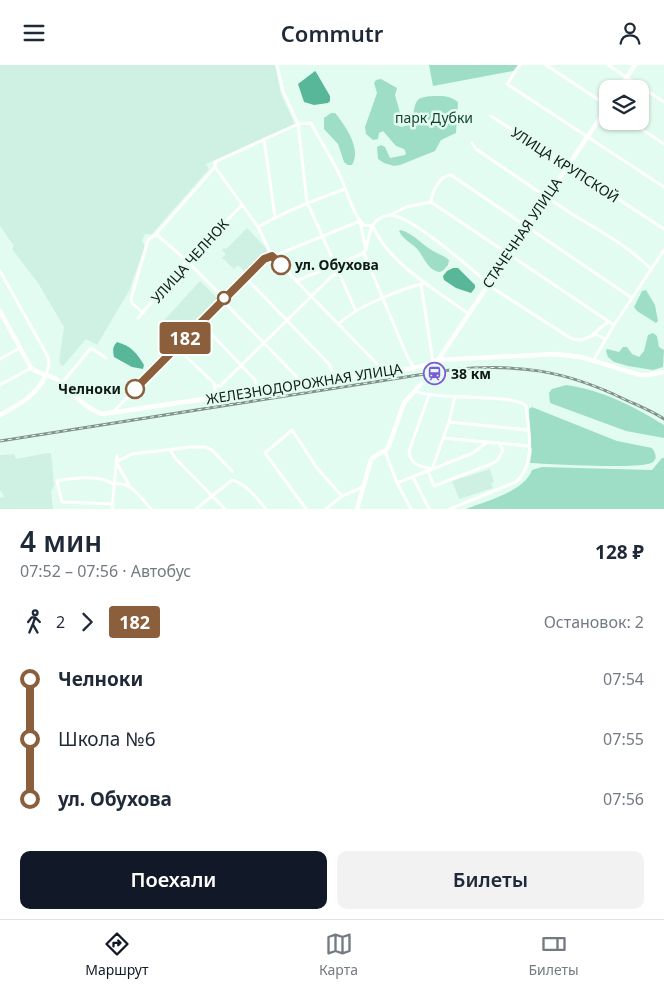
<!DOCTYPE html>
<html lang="ru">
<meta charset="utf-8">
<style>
body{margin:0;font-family:"Noto Sans",sans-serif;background:#f2f2f3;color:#1f2937;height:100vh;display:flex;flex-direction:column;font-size:19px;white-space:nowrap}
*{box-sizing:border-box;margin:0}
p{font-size:16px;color:#747a83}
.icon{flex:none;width:28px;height:28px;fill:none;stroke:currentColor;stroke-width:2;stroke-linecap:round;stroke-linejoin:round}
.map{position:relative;height:444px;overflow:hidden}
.drawer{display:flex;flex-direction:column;background:#fff;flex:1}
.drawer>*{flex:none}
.badge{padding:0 10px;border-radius:4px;font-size:18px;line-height:32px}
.buttons{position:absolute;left:599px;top:15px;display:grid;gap:10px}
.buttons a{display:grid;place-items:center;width:50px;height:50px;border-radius:10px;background:#fff;box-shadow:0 1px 4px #0004;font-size:25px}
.map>.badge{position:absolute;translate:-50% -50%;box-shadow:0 0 0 2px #fff}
.legs{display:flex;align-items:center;gap:8px;height:55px;padding:0 20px;font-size:16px}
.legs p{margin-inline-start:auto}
.headline{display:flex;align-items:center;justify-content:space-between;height:85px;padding:0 20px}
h1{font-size:28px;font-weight:600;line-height:38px}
.cta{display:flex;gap:10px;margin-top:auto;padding:10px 20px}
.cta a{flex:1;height:58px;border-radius:10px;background:#111827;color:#fff;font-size:20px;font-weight:600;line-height:58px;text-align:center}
.cta a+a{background:#f2f2f3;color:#1f2937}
ul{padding:0 20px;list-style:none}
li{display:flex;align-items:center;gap:18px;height:60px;font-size:19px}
li i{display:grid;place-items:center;width:8px;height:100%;margin:0 6px;background:currentColor}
li i::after{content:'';width:12px;height:12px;margin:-6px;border:4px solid;border-radius:50%;background:#fff}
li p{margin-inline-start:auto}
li:first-child i{background:linear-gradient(#0000 50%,currentColor 0)}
li:last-child i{background:linear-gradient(currentColor 50%,#0000 0)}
header{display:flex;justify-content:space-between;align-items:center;height:65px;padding:0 20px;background:#fff;font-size:22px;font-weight:600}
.tabs{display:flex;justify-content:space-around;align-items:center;height:70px;border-top:1px solid #e0e1e3;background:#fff;font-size:14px;color:#747a83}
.tabs a{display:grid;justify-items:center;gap:2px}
.tabs .current{color:#111827}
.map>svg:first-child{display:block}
.built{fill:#cff1e3}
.green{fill:#9edec6}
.water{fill:#59b799}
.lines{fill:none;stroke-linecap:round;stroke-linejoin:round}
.minor{stroke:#fff;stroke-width:3}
.tertiary{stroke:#fff;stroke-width:4.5}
.rail-casing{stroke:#82938c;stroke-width:3}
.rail{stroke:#e3fcf2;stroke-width:1;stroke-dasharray:4;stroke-linecap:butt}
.line-1-casing{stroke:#fff;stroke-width:11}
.line-1{stroke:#8b5e3c;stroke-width:8}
.stop-1-dot{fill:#fff;stroke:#8b5e3c;stroke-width:2.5}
.labels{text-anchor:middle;stroke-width:5;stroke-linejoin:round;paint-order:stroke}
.park-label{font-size:14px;fill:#143f32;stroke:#e3fcf2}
.street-label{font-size:14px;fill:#111a16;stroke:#e3fcf2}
.stop-label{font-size:14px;font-weight:bold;fill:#111a16;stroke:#e3fcf2;text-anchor:start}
.poi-label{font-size:14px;font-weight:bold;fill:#111a16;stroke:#e3fcf2;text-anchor:start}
</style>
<header><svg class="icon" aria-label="menu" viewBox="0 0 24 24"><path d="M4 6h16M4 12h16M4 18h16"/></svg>Commutr<svg class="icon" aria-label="person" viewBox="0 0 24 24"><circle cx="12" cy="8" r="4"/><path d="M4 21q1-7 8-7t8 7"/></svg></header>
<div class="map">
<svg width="664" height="444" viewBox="0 0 664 444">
<rect width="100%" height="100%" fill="#e3fcf2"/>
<path class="built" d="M0,0H275L281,29L295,59L206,99L209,104L152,169H145L142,176L145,181L129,226L97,280L86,274L63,301L59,297L64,262L38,218L12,184L14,181L0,161Z
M247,163L266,183L267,189L246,208L238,200L234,204L222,193L226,189L222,185L224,183L226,184Z
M200,216L219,235L177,279L158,262Z
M47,388H51L52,397L54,421L51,426L53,444H0V432L2,433L4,431L0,425V390L14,389L16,394Z
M490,404L494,417L491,418L493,423L459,434L452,416Z"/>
<path class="green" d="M429,0H518L513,6L433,21Z
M381,14L397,23L395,30L400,48L397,57V60L402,62L409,59C419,42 408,31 435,31C445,31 450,31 458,37L456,68L441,75L435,86L400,100L394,101L384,98L378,94L377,82L381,80L385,82L390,93L405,90L406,88L404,84L396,81L383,66L379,68L378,74L373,75L366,69L365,62L377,28L374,18L376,15Z
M331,48H335C345,60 362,84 352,100H348L344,97L338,79L324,64V53Z
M401,165C415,169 424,182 435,187C441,190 444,191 449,195L448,200C444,204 442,209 436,206C428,204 423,191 418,185C412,178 403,175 399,166Z
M646,225L655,240L658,256L656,258L637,246L634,242L642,226Z
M653,268L657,271L659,282L664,285L663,302L653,305L628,301L614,297L608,292L606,286L607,284L619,287L623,282H627L632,289L639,292L644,286L648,270Z
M566,320C600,324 635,342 664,360V373L626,366L550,338L549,328L552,324Z
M532,342L617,376L652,383C655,387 658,393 653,397C644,405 548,399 530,398L532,385L530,379L529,344Z
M662,393H664V444H466C486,436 524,427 532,405L542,402L652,405Z"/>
<path class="water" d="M315,6L316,7L330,31V36L328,38L314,40L304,37L298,19Z
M453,203H458L475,220V223L471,228L456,223L444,215L443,211L447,206Z
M117,277C131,281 137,288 144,300L143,304L132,302L114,292C113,286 112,282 117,277Z"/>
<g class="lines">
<path class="minor" d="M277,0L283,26L298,59L307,137L356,246
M520,0L507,19L664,122
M546,0L608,41
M608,0L664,37
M491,51L664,164
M630,56L664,79
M264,74L275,152
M472,78L476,84C508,106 540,128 572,149C600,166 628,181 651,204
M215,102L258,162L272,191L385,307
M431,137C432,126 440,110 451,110L632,233
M431,137L614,260
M390,150L406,142L431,137
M258,162C285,146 314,135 345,124
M156,169L187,196L224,233
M364,188C369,179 368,163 376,156C380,153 386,150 390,150C411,150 471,204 489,219
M364,188L407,291L414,303
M0,206L48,292L49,299L46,310
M245,212L329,299L334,313
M296,216L364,188
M421,219L433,297
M488,220L572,274L582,275L596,269L605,274
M222,235L297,312L298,319
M143,248L132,238L131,234L148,175L156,169L215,102V97L298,59L311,58C321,78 335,97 343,118C349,132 353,149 364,160L373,161C388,198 437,226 469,249
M138,253L187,196L242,140
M200,257L255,315L258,325
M339,259C355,242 403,223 426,218
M593,269L608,257
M176,282L214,318L216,332
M0,294L20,283
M593,296L614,260L664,185
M62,318L91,283L106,293
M0,320L31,303
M214,322L221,320L332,211L339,208
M415,326C437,336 516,328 526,341C529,365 536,400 516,417L450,444
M429,330L409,386C410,400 420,401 432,404L449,357L455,331
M113,347L264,195L360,156L366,185
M449,357L528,365
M443,373L529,381
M170,385L176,394L225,444
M385,386L397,418L411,444
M428,406L434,421L491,399L497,396L503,385L499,378
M413,412L429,444
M397,418L473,388L487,377
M113,419C131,416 140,432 151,444
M129,420L116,397L132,389L191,382H205L212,385L232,406
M113,439L62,437L57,416C73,413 99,409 113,419
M112,444L117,391
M196,444L232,415C246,419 257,433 266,444
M306,444L265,388L292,365L317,403L342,431
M326,444L342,431L363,422"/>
<path class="tertiary" d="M619,24L635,0
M0,246L31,303C38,309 48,309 56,314C71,325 84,344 103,349L414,303L427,300L438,295L556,289L581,292L640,310H648L664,307
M438,295L608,41
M0,350C19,340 37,330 46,310
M357,444L371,395C374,389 383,389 388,383L404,338L421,319"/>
<defs>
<path id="rail" d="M0,376L450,305C517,298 565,305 626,335C639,341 652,346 664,354"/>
</defs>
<use href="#rail" class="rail-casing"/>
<use href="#rail" class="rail"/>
</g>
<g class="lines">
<defs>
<path id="line-1" d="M135,324L264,194L272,191L281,200"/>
</defs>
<use href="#line-1" class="line-1-casing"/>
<use href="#line-1" class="line-1"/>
</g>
<defs>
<symbol id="station-ring" viewBox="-11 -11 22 22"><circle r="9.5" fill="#e3fcf2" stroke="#7f59d3" stroke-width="1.5"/><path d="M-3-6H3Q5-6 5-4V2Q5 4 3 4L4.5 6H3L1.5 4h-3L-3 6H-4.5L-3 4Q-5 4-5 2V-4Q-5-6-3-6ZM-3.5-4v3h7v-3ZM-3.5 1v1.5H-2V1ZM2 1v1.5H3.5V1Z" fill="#7f59d3"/></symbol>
</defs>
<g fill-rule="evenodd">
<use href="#station-ring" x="422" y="296" width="25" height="25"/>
</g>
<g class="stop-1-dot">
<circle cx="281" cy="200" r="9"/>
<circle cx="224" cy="233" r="6"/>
<circle cx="135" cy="324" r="9"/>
</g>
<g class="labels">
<g class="park-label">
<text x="434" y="58">парк Дубки</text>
</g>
<g class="street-label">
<text transform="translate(565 100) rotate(33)" y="5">УЛИЦА КРУПСКОЙ</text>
<text transform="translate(522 168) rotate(-56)" y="5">СТАЧЕЧНАЯ УЛИЦА</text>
<text transform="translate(190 196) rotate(-48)" y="5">УЛИЦА ЧЕЛНОК</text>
<text transform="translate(304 319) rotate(-9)" y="5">ЖЕЛЕЗНОДОРОЖНАЯ УЛИЦА</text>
</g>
<g class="stop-label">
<text x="295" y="205">ул. Обухова</text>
<text x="121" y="329" text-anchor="end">Челноки</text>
</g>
<g class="poi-label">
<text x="451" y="314">38 км</text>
</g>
</g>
</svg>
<div class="buttons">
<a><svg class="icon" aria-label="layers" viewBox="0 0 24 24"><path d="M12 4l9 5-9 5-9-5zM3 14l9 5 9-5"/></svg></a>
</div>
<b class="badge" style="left:185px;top:273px;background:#8b5e3c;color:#fff">182</b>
</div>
<section class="drawer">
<div class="headline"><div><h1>4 мин</h1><p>07:52 – 07:56 · Автобус</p></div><b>128 ₽</b></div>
<div class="legs"><svg class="icon" aria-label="walk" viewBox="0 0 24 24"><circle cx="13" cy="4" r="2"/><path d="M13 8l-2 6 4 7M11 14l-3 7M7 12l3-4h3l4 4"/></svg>2<svg class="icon" aria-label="forward" viewBox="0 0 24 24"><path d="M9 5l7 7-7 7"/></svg><b class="badge" style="background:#8b5e3c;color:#fff">182</b><p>Остановок: 2</p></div>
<ul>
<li><i style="color:#8b5e3c"></i><b>Челноки</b><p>07:54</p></li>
<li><i style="color:#8b5e3c"></i><span>Школа №6</span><p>07:55</p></li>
<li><i style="color:#8b5e3c"></i><b>ул. Обухова</b><p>07:56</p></li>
</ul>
<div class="cta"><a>Поехали</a><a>Билеты</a></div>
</section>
<nav class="tabs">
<a class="current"><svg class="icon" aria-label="directions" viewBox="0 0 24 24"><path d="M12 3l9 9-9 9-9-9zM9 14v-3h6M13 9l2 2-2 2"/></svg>Маршрут</a>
<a><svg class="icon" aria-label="map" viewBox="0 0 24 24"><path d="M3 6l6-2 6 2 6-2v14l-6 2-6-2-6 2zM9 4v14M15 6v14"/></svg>Карта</a>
<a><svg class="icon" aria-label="tickets" viewBox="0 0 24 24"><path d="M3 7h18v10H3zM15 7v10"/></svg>Билеты</a>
</nav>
